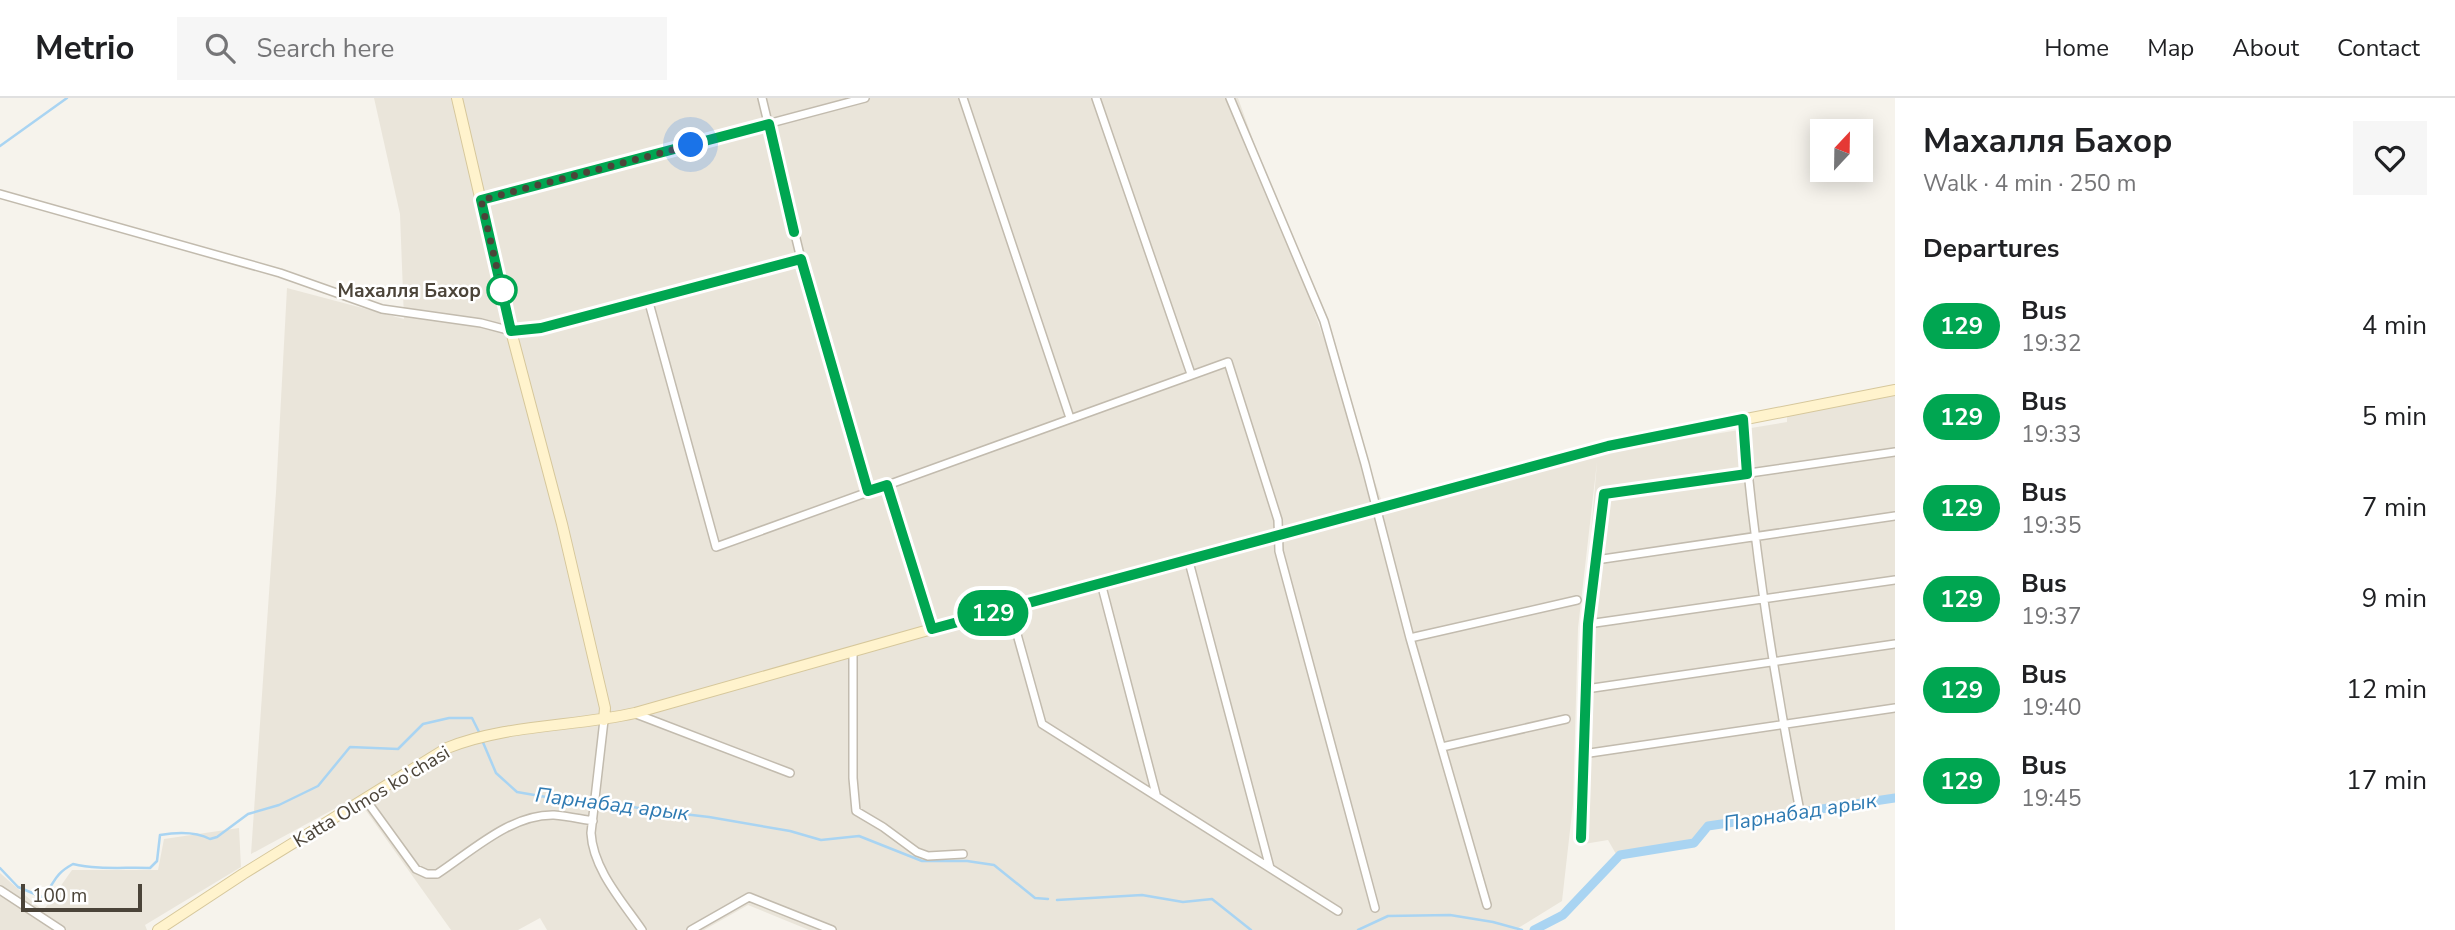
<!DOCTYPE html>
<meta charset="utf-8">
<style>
body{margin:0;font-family:"Nunito Sans",sans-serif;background:#f6f6f6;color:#202124;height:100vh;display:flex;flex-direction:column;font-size:26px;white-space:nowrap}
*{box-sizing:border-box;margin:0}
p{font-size:23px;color:#757577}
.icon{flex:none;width:38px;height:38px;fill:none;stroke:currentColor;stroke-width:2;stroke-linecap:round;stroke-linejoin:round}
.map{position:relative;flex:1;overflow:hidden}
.side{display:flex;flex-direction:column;background:#fff;width:560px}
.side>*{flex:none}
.badge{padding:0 14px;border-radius:23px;font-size:24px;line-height:46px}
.needle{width:46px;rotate:22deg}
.buttons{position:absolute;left:1810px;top:21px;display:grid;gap:14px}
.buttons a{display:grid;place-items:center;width:63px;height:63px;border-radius:0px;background:#fff;box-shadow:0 4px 18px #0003;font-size:35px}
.scale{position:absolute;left:21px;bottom:18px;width:121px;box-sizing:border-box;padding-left:7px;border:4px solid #4b4439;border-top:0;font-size:19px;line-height:24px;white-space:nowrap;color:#4b4439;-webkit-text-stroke:5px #fff;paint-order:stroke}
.you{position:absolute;width:35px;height:35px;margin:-18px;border:5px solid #fff;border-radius:50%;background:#1a73e8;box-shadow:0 0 0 10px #1a73e833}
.map>.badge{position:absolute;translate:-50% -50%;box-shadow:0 0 0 4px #fff}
h2{padding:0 28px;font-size:26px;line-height:63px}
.round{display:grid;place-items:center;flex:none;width:74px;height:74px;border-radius:0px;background:#f6f6f6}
.summary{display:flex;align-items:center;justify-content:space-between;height:119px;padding:0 28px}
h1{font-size:33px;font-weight:700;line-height:52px}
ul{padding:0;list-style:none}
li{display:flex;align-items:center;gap:21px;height:91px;padding:0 28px}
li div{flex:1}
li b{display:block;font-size:26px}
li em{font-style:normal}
li .badge{min-width:77px;font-weight:700;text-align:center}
header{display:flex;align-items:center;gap:42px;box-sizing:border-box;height:98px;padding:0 35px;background:#fff;border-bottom:2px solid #e0e0e0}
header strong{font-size:33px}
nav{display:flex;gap:38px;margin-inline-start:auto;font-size:24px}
.search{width:490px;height:63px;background:#f6f6f6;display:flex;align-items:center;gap:18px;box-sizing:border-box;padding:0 24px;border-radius:0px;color:#757577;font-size:26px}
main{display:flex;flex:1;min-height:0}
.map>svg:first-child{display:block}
.residential{fill:#eae5da}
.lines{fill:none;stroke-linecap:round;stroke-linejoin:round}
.stream{stroke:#a9d4f2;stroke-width:2.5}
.canal{stroke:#a9d4f2;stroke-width:9}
.street-casing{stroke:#c2bbae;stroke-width:10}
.secondary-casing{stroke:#d6c79b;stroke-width:12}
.street{stroke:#fff;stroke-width:7}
.secondary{stroke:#fff3cd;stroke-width:10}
.line-casing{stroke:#fff;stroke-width:16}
.line{stroke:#00a651;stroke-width:10}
.walk{stroke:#4b4439;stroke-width:7;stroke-dasharray:0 12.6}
.stop-dot{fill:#fff;stroke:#00a651;stroke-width:3.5}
.labels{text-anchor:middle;stroke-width:5;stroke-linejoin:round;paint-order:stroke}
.stop-label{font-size:19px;font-weight:bold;fill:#4b4439;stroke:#fff;text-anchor:end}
.street-label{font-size:19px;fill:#4b4439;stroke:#fff}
.water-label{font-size:21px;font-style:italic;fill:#2e7ab2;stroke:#fff}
</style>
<header>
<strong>Metrio</strong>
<div class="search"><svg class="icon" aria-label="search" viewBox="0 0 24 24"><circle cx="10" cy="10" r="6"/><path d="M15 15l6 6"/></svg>Search here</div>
<nav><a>Home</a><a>Map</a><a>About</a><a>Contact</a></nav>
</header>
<main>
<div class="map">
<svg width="1895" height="832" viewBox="0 0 1895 832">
<rect width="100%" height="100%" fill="#f6f3ec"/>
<path class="residential" d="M374,0H1238L1386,415L1599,355L1787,324V315L1895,294V696L1704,727L1694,741L1616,756L1608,742L1578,747L1581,558L1597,364L1578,530L1573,706L1562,803L1515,832H809L748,807L704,832H547L540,820L518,832H451L364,710L347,704L251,756L276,394L287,190L404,221L400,116Z
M239,730L241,769L145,827L147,832H0V775L43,813L72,772H158L164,741Z"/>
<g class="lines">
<path class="stream" d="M0,48L67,0
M482,642L496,675L517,694L575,704L602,703L649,712L709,719L790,733L821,742L859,738L922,763H967L994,767L1035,800L1048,801
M0,770L18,789L42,799C56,786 51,778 73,766C97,772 125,769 150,770L157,763L160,737C177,734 195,733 210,741L217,739L248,716L279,707L318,688L350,649L398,651L423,626L449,620H472L480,636
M1057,802L1142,797L1183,804L1212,801L1251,832
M1358,832L1388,818L1450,817L1493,824L1522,832"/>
<path class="canal" d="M1534,832L1563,817L1620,757L1694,745L1708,728L1895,700"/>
<defs>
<path id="street" d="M762,0L801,161L868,393
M963,0L1070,320
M1096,0L1191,276
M1230,0L1324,223L1365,366L1410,540L1487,807
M0,96L280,175L382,211L481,225L511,233L541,230L801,161
M481,102L865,0
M648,201L716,449L1228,264L1278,422L1279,453L1375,810
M1743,321C1754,451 1774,580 1799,708
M887,387L932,531
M1188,460L1270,770
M1596,462L1895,418
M1101,485L1156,696
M1010,511L1042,626L1338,813
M1588,526L1895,482
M1410,540L1577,502
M853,554V680L856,713L883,729L917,754L928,758L963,756
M1586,591L1895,546
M636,616L790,675
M604,622L591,735C593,771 622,803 642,832
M1442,649L1566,621
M1583,656L1895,610
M366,702L416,771L427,776H437C472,753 511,716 554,717C567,718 580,721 593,723
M1581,740L1588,526L1604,396L1895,354
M0,792L61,832
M691,832L749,799L832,832"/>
<path id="secondary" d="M457,0L511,233L562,426L605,610L604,622
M158,832L243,776L447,650C507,626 573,629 635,615L932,531L1608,348L1895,292"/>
</defs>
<use href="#street" class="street-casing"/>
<use href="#secondary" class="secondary-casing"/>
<use href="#street" class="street"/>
<use href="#secondary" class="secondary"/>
</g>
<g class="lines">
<defs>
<path id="line" d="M794,134L769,26L481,102L511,233L541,230L801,161L868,393L887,387L932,531L1608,348L1743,321L1747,376L1604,396L1588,526L1581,740"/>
</defs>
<use href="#line" class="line-casing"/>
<use href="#line" class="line"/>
<path class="walk" d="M502,192L481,102L691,47"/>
</g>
<circle class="stop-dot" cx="502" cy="192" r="14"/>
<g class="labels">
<g class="stop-label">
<text x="481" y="199">Махалля Бахор</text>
</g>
<g class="street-label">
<text transform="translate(371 698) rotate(-31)" y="7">Katta Olmos ko'chasi</text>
</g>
<g class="water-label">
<text transform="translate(612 706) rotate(7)" y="7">Парнабад арык</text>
<text transform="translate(1800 714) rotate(-9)" y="7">Парнабад арык</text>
</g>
</g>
</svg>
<div class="buttons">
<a><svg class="needle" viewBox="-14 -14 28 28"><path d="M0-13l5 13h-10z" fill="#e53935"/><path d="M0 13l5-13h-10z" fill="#757577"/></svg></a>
</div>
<div class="scale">100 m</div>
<div class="you" style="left:691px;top:47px"></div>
<b class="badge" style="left:993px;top:515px;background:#00a651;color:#fff">129</b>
</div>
<section class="side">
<div class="summary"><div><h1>Махалля Бахор</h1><p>Walk · 4 min · 250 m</p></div><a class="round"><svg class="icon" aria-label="heart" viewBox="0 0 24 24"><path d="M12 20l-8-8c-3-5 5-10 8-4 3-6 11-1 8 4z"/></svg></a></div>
<h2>Departures</h2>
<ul>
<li><span class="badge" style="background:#00a651;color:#fff">129</span><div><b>Bus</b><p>19:32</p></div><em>4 min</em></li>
<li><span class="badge" style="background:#00a651;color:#fff">129</span><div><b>Bus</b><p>19:33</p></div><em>5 min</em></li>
<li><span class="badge" style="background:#00a651;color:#fff">129</span><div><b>Bus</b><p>19:35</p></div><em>7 min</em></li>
<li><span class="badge" style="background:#00a651;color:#fff">129</span><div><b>Bus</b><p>19:37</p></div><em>9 min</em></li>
<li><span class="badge" style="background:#00a651;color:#fff">129</span><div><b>Bus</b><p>19:40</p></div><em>12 min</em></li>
<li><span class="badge" style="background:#00a651;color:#fff">129</span><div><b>Bus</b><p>19:45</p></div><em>17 min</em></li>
</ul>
</section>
</main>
